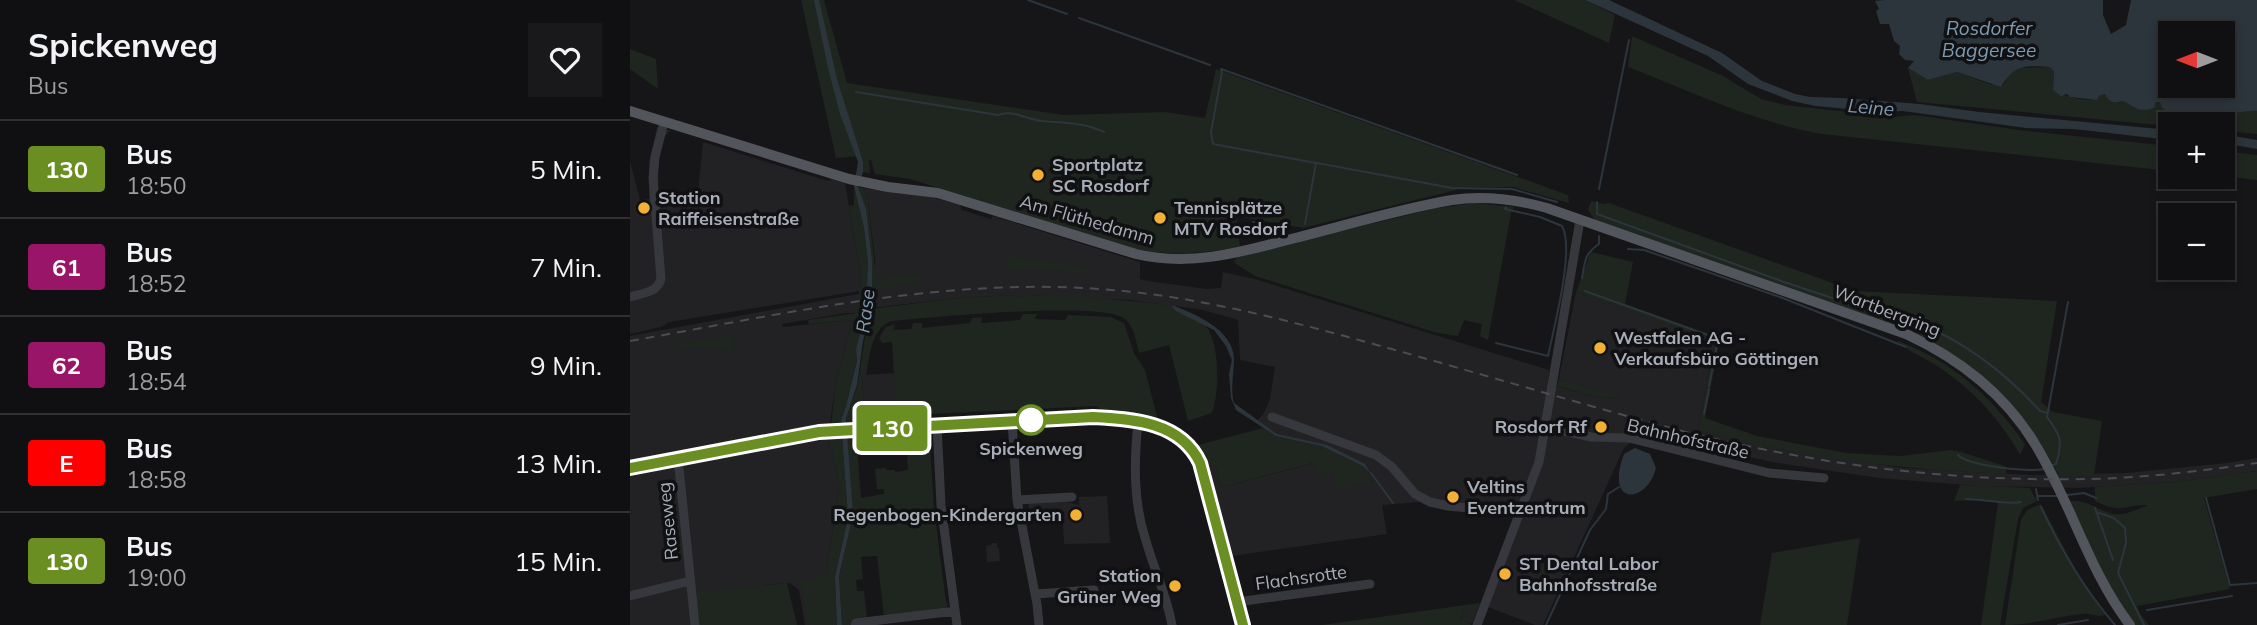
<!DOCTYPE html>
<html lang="de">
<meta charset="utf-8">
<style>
body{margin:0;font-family:Mulish,sans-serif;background:#19191b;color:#f1f3f6;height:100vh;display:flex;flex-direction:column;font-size:26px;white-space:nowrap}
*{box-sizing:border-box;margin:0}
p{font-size:23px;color:#9c9d9f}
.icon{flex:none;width:38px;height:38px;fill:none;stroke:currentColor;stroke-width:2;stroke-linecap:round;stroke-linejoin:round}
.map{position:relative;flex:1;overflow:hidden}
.sheet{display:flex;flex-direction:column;background:#101012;width:630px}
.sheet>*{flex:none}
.badge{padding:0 14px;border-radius:5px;font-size:24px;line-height:46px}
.needle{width:46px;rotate:270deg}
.controls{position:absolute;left:1528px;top:21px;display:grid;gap:14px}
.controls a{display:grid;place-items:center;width:77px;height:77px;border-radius:0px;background:#101012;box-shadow:0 4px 10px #0003,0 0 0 2px #303032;font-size:35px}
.map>.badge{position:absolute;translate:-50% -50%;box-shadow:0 0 0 4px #fff}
.round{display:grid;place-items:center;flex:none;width:74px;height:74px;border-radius:0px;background:#19191b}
.head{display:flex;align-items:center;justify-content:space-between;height:119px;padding:0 28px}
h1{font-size:33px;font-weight:700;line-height:52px}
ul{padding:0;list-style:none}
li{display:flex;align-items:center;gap:21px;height:98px;padding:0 28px;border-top:2px solid #303032}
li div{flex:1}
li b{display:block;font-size:26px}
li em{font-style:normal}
li .badge{min-width:77px;font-weight:700;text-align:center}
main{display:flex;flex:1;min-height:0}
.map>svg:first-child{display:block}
.built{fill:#222225}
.green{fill:#1e261f}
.water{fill:#2c353c;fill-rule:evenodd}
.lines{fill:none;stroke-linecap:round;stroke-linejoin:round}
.stream{stroke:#2c353c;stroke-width:2}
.minor{stroke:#37383d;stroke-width:9}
.major{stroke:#53555c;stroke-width:10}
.rail{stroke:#4a4c52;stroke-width:2;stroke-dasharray:9 7;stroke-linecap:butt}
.line-casing{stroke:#fff;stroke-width:16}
.line{stroke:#6b8e23;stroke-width:10}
.poi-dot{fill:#f2b134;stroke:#111113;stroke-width:2.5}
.stop-dot{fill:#fff;stroke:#6b8e23;stroke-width:3.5}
.labels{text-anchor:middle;stroke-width:7;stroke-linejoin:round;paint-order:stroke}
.poi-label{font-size:18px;font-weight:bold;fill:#a8adb8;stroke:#111113;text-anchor:start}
.street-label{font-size:18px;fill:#a8adb8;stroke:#111113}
.stop-label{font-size:18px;font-weight:bold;fill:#a8adb8;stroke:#111113}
.water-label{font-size:19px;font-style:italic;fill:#7f9bb3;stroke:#111113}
</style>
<main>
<section class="sheet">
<div class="head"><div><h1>Spickenweg</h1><p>Bus</p></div><a class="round"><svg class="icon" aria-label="heart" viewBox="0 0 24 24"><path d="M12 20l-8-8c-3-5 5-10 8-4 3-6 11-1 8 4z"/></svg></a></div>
<ul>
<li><span class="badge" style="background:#6b8e23;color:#fff">130</span><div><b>Bus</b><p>18:50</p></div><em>5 Min.</em></li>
<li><span class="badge" style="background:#981568;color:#fff">61</span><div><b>Bus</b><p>18:52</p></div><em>7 Min.</em></li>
<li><span class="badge" style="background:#981568;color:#fff">62</span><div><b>Bus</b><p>18:54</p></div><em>9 Min.</em></li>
<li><span class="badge" style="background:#f00;color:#fff">E</span><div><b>Bus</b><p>18:58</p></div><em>13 Min.</em></li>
<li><span class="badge" style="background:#6b8e23;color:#fff">130</span><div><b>Bus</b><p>19:00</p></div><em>15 Min.</em></li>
</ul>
</section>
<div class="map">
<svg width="1627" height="625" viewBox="0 0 1627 625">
<rect width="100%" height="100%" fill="#161618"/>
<path class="built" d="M27,127L43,131L39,132L33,139L29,157L28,198L67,202L73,142L198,181L203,179L215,183L231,276L230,291L39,322L31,327L0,334V161L10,200L19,199V162Z
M233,188L301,197L330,205L332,210L361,219L363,216L510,262V279L518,281L577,289L591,288L593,272L625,279L919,370L918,384L962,396L991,398L929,378L946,292L1085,340L1068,430L1149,449L1273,468L1401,475L1496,473L1597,463L1627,458V471L1546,482L1448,488L1349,486L1249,478L1142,462L1082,449L1010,428L1007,437L994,448L913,625H905L858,607L893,513L815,508L790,502L752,505L757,534L601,556L578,467L585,465L592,487L684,463L703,471L742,481L652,438L626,422L634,413L640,399L645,367L610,360L608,320L573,310L500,300L397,295L391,297L386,295L329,298L242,308L227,311V313H216L152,324L153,327L223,320L206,382L198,437L206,468L209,491L196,574L200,625H175L169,590L160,583L134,585L141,625H0V336L244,291L245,260L238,200Z
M265,373L267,411L234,413L232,375Z
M477,496L480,543L434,544L433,522L413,523V501H433L449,505V497Z
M362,543H367V548H369L370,561L357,562L356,546L361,545Z
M835,606L847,611L842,624L830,620Z"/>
<path class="green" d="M171,0H194L217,83L434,115L535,112L575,118L586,69L938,195L939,203L883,187H838L673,228L606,216L610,247C575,253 544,256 508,250L280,179L245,174L241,160H239L240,173L233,172L231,156L206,158Z
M884,0H955L985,15L979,43Z
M1002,36L1093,76L1131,99L1155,105L1263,117L1285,115L1389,130L1540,146V171L1192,134C1124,122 1062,92 998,67Z
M0,49L26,59L28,89L0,69Z
M1420,67L1424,72L1423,90C1436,97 1451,100 1466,100L1469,96L1475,94L1488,103L1493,101C1504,107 1511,112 1524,108L1526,102H1530L1532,108L1536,110L1575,114L1588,111H1627V134L1593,131L1592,124H1540V126L1287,102L1278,68L1298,80L1327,72L1359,84L1373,85L1379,73L1392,68Z
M1593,151L1627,155V180L1593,176Z
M224,186L234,228L238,262L237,293L236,310L226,349L227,361L216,406L211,420L218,518L205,577L207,625H179L172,587L168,582L187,580V575L196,574L209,491L206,468L198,437L204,436V425H201L206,382L223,320L179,324L178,320L227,313L231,276L219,206L224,205Z
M228,187L233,188L238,200L246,280L262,277L294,274L287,282L242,292C241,256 240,221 228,187Z
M961,201L974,204L979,203L1225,291L1427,301L1411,402L1423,412L1472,421L1464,475H1429L1408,439L1380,404L1324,355L965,220L958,210Z
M845,203L884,207L881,213L858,340L850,336L852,324L834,320L828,336L807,333L625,276L606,264L604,261L610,255L807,208Z
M961,252L1003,262L995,304L1090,338L1075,418L1127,436L1216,453L1270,456L1321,450L1331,452L1375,466L1377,474C1273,470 1169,458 1068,430L1085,341L946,292Z
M379,256L450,266L465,275L423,270H374Z
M386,295L391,297L396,295L459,297L541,305C550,314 567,316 575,325C590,342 590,392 582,413L558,421L539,345L509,353C506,342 504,326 495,319C473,300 298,318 261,321C241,329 240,356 236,375H232L234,417L230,418V424L216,425C216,412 224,399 227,387C232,361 234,335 241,309L329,298Z
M393,314H407L405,319L435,320L438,315L481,317L494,323L504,353L515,370L527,416L526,420L475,413L466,406L261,416V411H266L262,342L252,343L249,338L256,327L265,324L264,330L281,329L283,323H292V328L340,323L342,318L352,317L351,323L390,320Z
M103,335L104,350L34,347Z
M1268,341C1322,361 1362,397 1395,444L1390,455C1364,408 1325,372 1278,350L1277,347L1267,342Z
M929,378L994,398L962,396L927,386Z
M633,428L652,438L697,448L733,466L742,481L707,490L703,472L687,475L683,463L592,487L585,465L578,467L568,445Z
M297,431L299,433L304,508L316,602L318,605L317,607L254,617L247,556L231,557L233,579L226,580L227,591H234L237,619L223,621L220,625H212L209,576L223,515L216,436H226L231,498L254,494V489H247L245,469L256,468V470H265V472L278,470L277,455H274L273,446H270L269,440H262V433Z
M1627,471V489L1574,498L1600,589L1507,606L1510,614L1519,625H1504L1480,590L1439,501C1457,499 1468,511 1484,514C1494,516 1509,509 1518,505C1493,504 1494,515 1465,501V487L1546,482Z
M1330,485L1400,488L1407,501L1393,508L1388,519L1370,625H1351L1368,503L1354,500L1324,501Z
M413,501V523H395L394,516L400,515L398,502Z
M1411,504L1451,580L1475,615C1467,618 1462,613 1453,614C1427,616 1402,625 1375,625L1391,520L1397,510Z
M1230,538L1217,625H1130L1142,553Z
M157,583L167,625H69L66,592Z
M850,603L847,611L835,607L830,619L842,625H692Z"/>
<path class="water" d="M184,0H189L207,79L233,162V172L228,187L236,209L242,262V292L241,309L233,341L227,385L216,419L223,515L209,576L212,625H207L205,577L218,518L211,420L216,406L227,361L226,349L236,310L238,262L234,228L224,186L228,162L210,114L198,68Z
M955,0H979L1092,53L1132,81L1165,94L1180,97L1212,98L1290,104L1349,112L1540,130V140L1444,129L1396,128L1273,111L1248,112L1186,106L1162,101L1118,84L1078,56Z
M1255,0H1473V15L1481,34L1496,25L1501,0H1627V111C1615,110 1603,115 1591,113L1589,111L1575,114L1536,110L1532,108L1530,102H1526L1524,108C1508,113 1505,107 1493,101C1484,104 1479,102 1475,94L1469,96L1467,100L1440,97L1437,94L1431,96L1423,90L1424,72L1420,67C1397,65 1383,65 1371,87L1327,72L1298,80L1278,68L1284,61L1275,60L1269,54L1270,46L1264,41L1259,24H1250L1246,11L1249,9L1245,1ZM1540,33H1592V86H1540Z
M1592,134L1627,140V149L1593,143Z
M541,305C564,313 604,330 604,359C604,374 600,389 604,403L647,434L697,445L735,464L741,474L733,466L692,446L646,436L606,410L601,398L599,374L602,360L596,346L584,330L546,311Z
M1005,448L1020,454L1026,468C1017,504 974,507 994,454Z"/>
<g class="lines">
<path class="stream" d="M398,0L437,14
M449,18L580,65
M226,92L368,115C382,109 398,120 412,121C434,123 453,122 474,132
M687,163L822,188L882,189L927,202
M969,189L999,40
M967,202V214L1154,282L1314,335C1350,354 1382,380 1410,411L1418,413
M623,222L657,229V233
M675,224L686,163L583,144L581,132L592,72L591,69L887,175
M998,249L1014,250L1150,297L1276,347
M952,278C955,262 954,254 969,244V236
M955,291L1086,338L1088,340L1079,386
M866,343L918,356C924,327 945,249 932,226L910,217L875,209L876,207
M1074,414L1079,389
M1328,455C1338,466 1398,472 1414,469
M1423,465L1426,464C1433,441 1431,436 1417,417L1438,302
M741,473L763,503
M1406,489L1408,500
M1437,495L1454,493L1466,498
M1408,496H1428
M1576,498L1600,585L1627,583
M1336,499C1351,499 1379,505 1391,502
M1411,507C1431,550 1454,589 1485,625
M1465,508L1483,560
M1466,512L1484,518L1495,528L1496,543L1488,573L1514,625
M1517,610L1602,596
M916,625L960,530L976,509L978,494L989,487
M1428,625L1458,620"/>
<path class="minor" d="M0,297C13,293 27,293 31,279L23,178L25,157L34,122
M642,417L746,455L762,467L785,494L800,502L818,506L890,513
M382,421L387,500L407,604L409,625
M508,422C504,462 503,502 516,541C524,569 537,596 542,625
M307,425L311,505L327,625
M916,427L961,437L999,438L1139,473L1194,478
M48,458L65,625
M0,468L189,432L463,417C503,419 551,422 571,463L613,625
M387,500L442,497
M405,594L464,590
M0,596L60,581
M607,602L740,584
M225,625L226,623L325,611
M847,625L909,462L950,220"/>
<path class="major" d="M0,111L219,179L258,187L308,193L506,254C560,267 612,252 665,238C717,225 769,209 822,200C854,195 885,199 917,208L1276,334C1330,359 1374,393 1405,444C1441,502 1458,570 1500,625"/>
<path class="rail" d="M0,341C148,315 301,280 453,288C558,293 657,320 758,348C855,375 951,404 1048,430C1183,464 1318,482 1458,479C1514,478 1571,471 1627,463"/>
</g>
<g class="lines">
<defs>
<path id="line" d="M0,468L189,432L463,417C503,419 551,422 570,463L613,625"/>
</defs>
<use href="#line" class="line-casing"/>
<use href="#line" class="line"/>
</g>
<g class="poi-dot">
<circle cx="408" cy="175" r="7"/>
<circle cx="14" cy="208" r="7"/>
<circle cx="530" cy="218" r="7"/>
<circle cx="970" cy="348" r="7"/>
<circle cx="971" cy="427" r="7"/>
<circle cx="823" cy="497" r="7"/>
<circle cx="446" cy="515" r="7"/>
<circle cx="875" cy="574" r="7"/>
<circle cx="545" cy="586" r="7"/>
</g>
<circle class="stop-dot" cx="401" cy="420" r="14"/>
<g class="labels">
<g class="poi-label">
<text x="422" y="171">Sportplatz<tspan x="422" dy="21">SC Rosdorf</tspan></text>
<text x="28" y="204">Station<tspan x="28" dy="21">Raiffeisenstraße</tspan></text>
<text x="544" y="214">Tennisplätze<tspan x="544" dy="21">MTV Rosdorf</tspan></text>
<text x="984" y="344">Westfalen AG -<tspan x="984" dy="21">Verkaufsbüro Göttingen</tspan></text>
<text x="957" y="433" text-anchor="end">Rosdorf Rf</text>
<text x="837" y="493">Veltins<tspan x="837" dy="21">Eventzentrum</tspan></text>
<text x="432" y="521" text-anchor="end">Regenbogen-Kindergarten</text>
<text x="889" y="570">ST Dental Labor<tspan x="889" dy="21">Bahnhofsstraße</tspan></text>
<text x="531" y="582" text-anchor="end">Station<tspan x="531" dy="21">Grüner Weg</tspan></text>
</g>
<g class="street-label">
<text transform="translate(457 220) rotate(16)" y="6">Am Flüthedamm</text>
<text transform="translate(1257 311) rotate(21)" y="6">Wartbergring</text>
<text transform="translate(1058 439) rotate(13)" y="6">Bahnhofstraße</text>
<text transform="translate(38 521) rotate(-96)" y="6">Raseweg</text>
<text transform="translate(671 578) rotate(-8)" y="6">Flachsrotte</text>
</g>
<g class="stop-label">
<text x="401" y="455">Spickenweg</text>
</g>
<g class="water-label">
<text x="1359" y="35">Rosdorfer<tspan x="1359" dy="22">Baggersee</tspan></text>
<text transform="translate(1241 107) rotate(5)" y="7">Leine</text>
<text transform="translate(235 311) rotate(-83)" y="7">Rase</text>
</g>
</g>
</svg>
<div class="controls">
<a><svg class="needle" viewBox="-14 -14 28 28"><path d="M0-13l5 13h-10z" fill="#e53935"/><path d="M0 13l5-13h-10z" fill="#9c9d9f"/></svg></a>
<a>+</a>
<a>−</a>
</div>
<b class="badge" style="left:262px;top:428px;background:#6b8e23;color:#fff">130</b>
</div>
</main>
